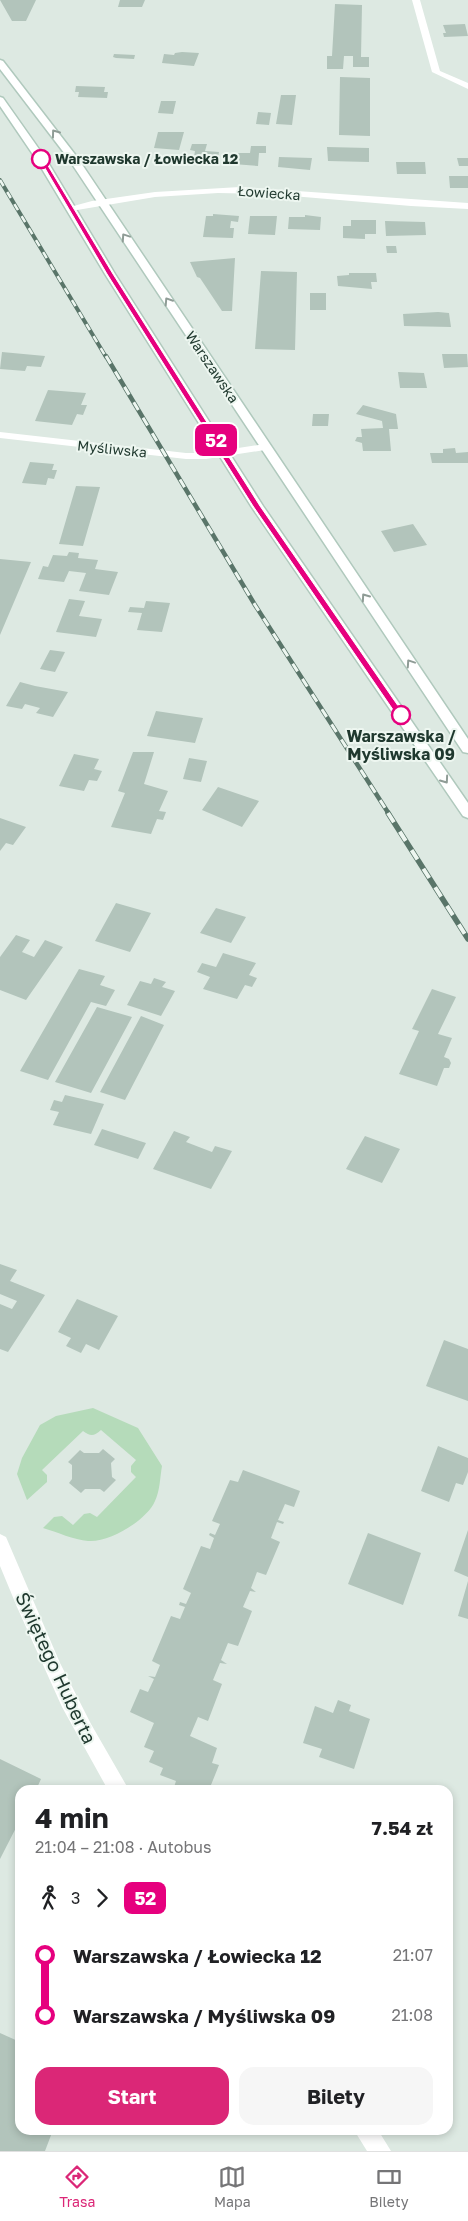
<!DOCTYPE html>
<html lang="pl">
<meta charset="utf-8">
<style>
body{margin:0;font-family:"Golos Text",sans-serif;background:#f6f6f6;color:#202124;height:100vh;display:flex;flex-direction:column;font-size:19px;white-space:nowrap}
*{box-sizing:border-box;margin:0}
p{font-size:16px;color:#757577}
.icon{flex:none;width:28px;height:28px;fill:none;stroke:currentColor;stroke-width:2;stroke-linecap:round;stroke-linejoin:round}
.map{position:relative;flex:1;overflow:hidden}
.sheet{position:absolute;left:15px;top:1785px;width:438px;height:350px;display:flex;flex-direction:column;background:#fff;border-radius:15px;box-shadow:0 2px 8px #0003}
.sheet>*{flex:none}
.badge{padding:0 10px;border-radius:8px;font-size:18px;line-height:32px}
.map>.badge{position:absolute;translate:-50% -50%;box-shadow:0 0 0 2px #fff}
.legs{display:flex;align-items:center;gap:8px;height:55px;padding:0 20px;font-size:16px}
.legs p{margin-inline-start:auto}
.headline{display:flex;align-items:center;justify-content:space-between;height:85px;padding:0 20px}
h1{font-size:28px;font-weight:700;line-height:38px}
.cta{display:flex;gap:10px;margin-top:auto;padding:10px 20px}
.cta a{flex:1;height:58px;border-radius:15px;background:#db2777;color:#fff;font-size:20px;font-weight:700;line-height:58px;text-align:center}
.cta a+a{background:#f6f6f6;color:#202124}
ul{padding:0 20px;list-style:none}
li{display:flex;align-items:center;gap:18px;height:60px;font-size:19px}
li i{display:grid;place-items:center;width:8px;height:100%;margin:0 6px;background:currentColor}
li i::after{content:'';width:12px;height:12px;margin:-6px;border:4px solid;border-radius:50%;background:#fff}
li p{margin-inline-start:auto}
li:first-child i{background:linear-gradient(#0000 50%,currentColor 0)}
li:last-child i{background:linear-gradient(currentColor 50%,#0000 0)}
.menu{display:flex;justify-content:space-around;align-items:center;height:70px;border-top:1px solid #e0e0e0;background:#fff;font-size:14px;color:#757577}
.menu a{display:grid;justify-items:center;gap:2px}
.menu .selected{color:#db2777}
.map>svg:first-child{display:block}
.green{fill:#b5dbba}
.building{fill:#b2c4bb}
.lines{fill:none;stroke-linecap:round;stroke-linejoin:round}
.secondary-casing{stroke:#b0c9bd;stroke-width:3}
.minor{fill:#fff;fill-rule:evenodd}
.tertiary{fill:#fff;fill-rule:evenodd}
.secondary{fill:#fff;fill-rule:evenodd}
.rail-far2-casing{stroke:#597569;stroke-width:4}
.rail-far1-casing{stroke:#597569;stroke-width:4.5}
.rail-casing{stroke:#597569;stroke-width:5.5}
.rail-far2{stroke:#edf6f0;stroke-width:2.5;stroke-dasharray:7;stroke-linecap:butt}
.rail-far1{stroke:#edf6f0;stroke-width:3;stroke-dasharray:9;stroke-linecap:butt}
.rail{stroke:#edf6f0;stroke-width:4;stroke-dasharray:11;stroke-linecap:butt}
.oneway{stroke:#8f9c96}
.line-1{fill:#e6007e;stroke:#fff}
.stop-1-dot{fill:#fff;stroke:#e6007e;stroke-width:2.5}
.labels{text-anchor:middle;stroke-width:4;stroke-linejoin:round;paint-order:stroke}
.far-stop-label{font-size:14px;font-weight:bold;fill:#1f382e;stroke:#edf6f0;text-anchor:start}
.far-street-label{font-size:14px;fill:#1f382e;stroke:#edf6f0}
.stop-label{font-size:16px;font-weight:bold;fill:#1f382e;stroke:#edf6f0}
.near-street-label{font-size:19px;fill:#1f382e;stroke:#edf6f0}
</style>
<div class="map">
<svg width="468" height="2151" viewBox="0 0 468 2151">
<rect width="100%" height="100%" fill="#dde9e2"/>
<path class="green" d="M93,1408L138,1428L162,1466C160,1477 160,1491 155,1501C147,1520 109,1543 88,1541C74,1540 57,1532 43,1528L54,1517L62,1516L73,1525L84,1514L90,1513L97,1517L136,1477L131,1472V1466L136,1460L101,1430C94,1436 91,1437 83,1431L42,1470L47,1475V1482L27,1500L17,1474L22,1458L40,1425L56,1416Z"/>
<path class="building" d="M0,0H36L26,21H12Z
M120,0H145L142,7H118Z
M335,4L362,5L361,57H369V67H353V56H344L343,69H327V56H332Z
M465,24L468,36L444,37L443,33H446L443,25Z
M182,52L199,53L194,66L162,63L164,54L174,55L175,53Z
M114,54L135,55L134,59L116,58L113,57Z
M340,77L370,78V136L339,135Z
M76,86L105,87L104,92H108L107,98L78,97L79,92H75Z
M281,95H296L292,125L276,124Z
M161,101H176L173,114L158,113Z
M258,112L271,113L269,125L256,124Z
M158,132H184L179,150L154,148Z
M192,144H207L205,151L219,152L217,163H193L195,151L190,150Z
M251,146H266V153H259L258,166L233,164L234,153H250Z
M327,147L369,148V162L328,161Z
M279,157L312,158L310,170L278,167Z
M457,158H468V166H459Z
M396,162H425L426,174H397Z
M449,176H468V188H450Z
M213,214L239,216L238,222L231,221L230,228H234L233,238L203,237L206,216H213Z
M305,215L321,217L320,230L288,229L289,217H305Z
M250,216H277L275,235L248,234Z
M351,220H376V234H365V239L343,238V226H351Z
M385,221L425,222L426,235L386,236Z
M386,246H396L397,253H387Z
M235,258L232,311H222L200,278L197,277L190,262Z
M261,271L297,272L295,350L255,349Z
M349,273H376L377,282H371L372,289L338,286L337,276L349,275Z
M310,293H326V310H310Z
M438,312L449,313L451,327L404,326L403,314Z
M2,352L45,356L41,367L27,366L25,371L0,369Z
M442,354H467L468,367L444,368Z
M398,372L424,373L427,388H400Z
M48,390L86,393L81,405H87L83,415L77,414L72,425L35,421Z
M363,405L396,414L398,429H389L391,451H363L362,443L355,441L357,437H362L361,429L383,428L382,421L356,414Z
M313,414H329L328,426H312Z
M455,448L456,453L468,452V463H432L430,453H443V449Z
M30,462L54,464L52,470H57L54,479L48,478L46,485L22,483Z
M76,486L100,487L83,546L59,544Z
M413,524L427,545L394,552L381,531Z
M69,552L79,553L78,558L98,560L95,569L118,572L109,595L79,591L86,573L69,571L64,582L38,579L43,566L48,567L53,555L67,556Z
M0,559L31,562L0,635Z
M69,599L85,601L79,616L102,619L96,637L56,632Z
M146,601L170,603L162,632L137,630L142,613L128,612L130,607L144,608Z
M50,650L65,652L55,672L40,669Z
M20,682L35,686L68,692L53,717L36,713L40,708L25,704L22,709L6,706Z
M156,711L203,718L195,743L147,736Z
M133,752H154L144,784L168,791L159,811L166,812L163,820L157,819L151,834L111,827L125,793L118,791Z
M74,754L99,759L94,769L102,771L97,781L89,780L84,791L59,786Z
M189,758L207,761L201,782L183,779Z
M218,787L259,801L242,827L202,810Z
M0,818L26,827L13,845L6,843L0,851Z
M116,903L151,913L130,952L95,941Z
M216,908L246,917L231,943L200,933Z
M16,935L30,940L22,952L34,957L45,940L63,947L26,1000L0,990V957Z
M223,953L256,963L249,975L257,978L252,987L245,985L237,999L203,989L210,977L197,972L202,963L216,967Z
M79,969L105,976L100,985L115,990L106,1006L91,1002L48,1080L20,1071Z
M154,978L166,982L162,987L175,991L161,1016L127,1005L140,981L151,984Z
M432,989L456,997L438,1034L452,1038L444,1057L449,1059L451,1063L449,1068H444L437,1086L399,1074L419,1031L412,1029Z
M97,1007L132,1017L91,1093L55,1082Z
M141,1016L164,1025L125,1100L100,1092Z
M65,1095L104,1104L91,1134L53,1125L59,1112L50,1110L54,1100L62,1102Z
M102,1129L146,1143L138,1159L94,1145Z
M174,1131L190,1137L186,1142L212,1152L215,1146L232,1151L211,1189L153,1169Z
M365,1136L400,1149L382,1183L346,1169Z
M0,1264L17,1270L10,1281L45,1295L8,1352L0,1349V1304L12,1309L17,1301L0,1294Z
M77,1299L118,1316L99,1350L86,1344L81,1353L66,1346L71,1338L58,1332Z
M444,1340L468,1349V1401L426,1386Z
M438,1446L468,1458V1472L463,1485L456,1483L449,1502L421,1491Z
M103,1449L115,1459L111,1463L112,1477L116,1480L104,1492L100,1489H85L81,1493L69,1483L72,1479V1465L68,1462L80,1450L84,1453H99Z
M243,1470L300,1491L294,1507L285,1504L278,1520L284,1522L283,1524L277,1522L271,1538L280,1542L266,1575L257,1572L251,1588L256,1592L250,1591L243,1607L252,1611L238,1646L228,1643L221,1660L227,1664L220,1663L213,1680L222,1684L208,1721L198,1717L190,1736L217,1748L212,1763L219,1765L209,1790H173L176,1781L160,1775L163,1768L149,1762L154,1751L144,1747L154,1723L130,1712L140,1689L148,1692L154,1679L148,1676L155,1677L160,1665L152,1661L171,1616L180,1619L185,1607L179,1605L180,1602L186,1604L191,1593L183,1589L201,1546L210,1549L214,1538L209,1535L210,1533L215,1535L220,1524L212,1521L230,1480L238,1482Z
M468,1530V1577L454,1571Z
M368,1533L421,1553L403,1605L348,1584Z
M468,1581V1619L458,1616Z
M338,1700L351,1705L349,1711L370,1719L354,1769L319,1757L322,1749L303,1743L315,1706L333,1713Z
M0,1759L41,1779L36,1790H20V1820L0,1859Z
M0,2033L20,2042V2130H53L45,2151H0Z"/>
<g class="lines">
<defs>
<path id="secondary" d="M0,60L3,61L77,157L468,739V753L463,752L68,158L0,69Z
M0,97L3,98L46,159L115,274L263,506L468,803V818L463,816L251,506L105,274L36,159L0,106Z"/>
</defs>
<use href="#secondary" class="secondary-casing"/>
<path class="minor" d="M412,0H420L440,71L468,83V89L432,72Z
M240,187L468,203V209L411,206L268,194L218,193L155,197L71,211L66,208L92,201L155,192Z
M0,1534L6,1537L60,1663L91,1724L129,1790H108L62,1707L17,1607L0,1566Z
M354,2130H378L391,2151H367Z"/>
<path class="tertiary" d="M0,432L186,453H206L265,444L270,447L265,450L206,459H186L0,438Z"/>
<use href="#secondary" class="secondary"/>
<defs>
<path id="rail-far2" d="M0,180L106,357"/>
<path id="rail-far1" d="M106,356L255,605L389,814"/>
<path id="rail" d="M388,813L468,939"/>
</defs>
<use href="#rail-far2" class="rail-far2-casing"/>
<use href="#rail-far1" class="rail-far1-casing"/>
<use href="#rail" class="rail-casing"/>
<use href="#rail-far2" class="rail-far2"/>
<use href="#rail-far1" class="rail-far1"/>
<use href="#rail" class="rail"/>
</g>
<defs><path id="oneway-chevron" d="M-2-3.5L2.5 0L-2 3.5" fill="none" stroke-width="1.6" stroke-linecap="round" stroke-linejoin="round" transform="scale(1.25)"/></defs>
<g class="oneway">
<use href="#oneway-chevron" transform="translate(55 133) rotate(-126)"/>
<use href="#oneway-chevron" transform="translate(125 237) rotate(-124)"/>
<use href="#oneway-chevron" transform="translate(168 301) rotate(-123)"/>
<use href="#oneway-chevron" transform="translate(365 597) rotate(-125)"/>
<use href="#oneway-chevron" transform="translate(410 663) rotate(-124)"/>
<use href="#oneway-chevron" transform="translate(445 780) rotate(55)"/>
</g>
<path class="line-1" d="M39,158L44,159L113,274L260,506L403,713V717H398L253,506L107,274Z"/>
<g class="stop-1-dot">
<circle cx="41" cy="159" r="9"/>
<circle cx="401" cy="715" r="9"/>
</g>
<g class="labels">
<g class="far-stop-label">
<text x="55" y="164">Warszawska / Łowiecka 12</text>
</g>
<g class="far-street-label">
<text transform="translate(269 193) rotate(4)" y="5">Łowiecka</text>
<text transform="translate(212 367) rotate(56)" y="5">Warszawska</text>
<text transform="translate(112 449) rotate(6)" y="5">Myśliwska</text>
</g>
<g class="stop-label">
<text x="401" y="742">Warszawska /<tspan x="401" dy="18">Myśliwska 09</tspan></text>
</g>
<g class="near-street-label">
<text transform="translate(56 1668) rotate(65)" y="7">Świętego Huberta</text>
</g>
</g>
</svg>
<b class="badge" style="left:216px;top:440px;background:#e6007e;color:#fff">52</b>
<section class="sheet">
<div class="headline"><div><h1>4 min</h1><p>21:04 – 21:08 · Autobus</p></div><b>7.54 zł</b></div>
<div class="legs"><svg class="icon" aria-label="walk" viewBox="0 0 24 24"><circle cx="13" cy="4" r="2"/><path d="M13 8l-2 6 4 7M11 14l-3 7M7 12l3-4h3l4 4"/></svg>3<svg class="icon" aria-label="forward" viewBox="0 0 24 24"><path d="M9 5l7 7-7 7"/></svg><b class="badge" style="background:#e6007e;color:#fff">52</b></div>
<ul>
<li><i style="color:#e6007e"></i><b>Warszawska / Łowiecka 12</b><p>21:07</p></li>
<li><i style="color:#e6007e"></i><b>Warszawska / Myśliwska 09</b><p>21:08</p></li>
</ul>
<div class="cta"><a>Start</a><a>Bilety</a></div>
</section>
</div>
<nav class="menu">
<a class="selected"><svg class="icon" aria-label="directions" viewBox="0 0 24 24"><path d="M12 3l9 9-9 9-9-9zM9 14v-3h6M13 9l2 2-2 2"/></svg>Trasa</a>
<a><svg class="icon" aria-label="map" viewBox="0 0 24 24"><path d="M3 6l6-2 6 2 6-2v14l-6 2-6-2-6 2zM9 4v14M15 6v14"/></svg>Mapa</a>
<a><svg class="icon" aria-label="tickets" viewBox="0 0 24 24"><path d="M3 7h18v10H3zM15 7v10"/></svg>Bilety</a>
</nav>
